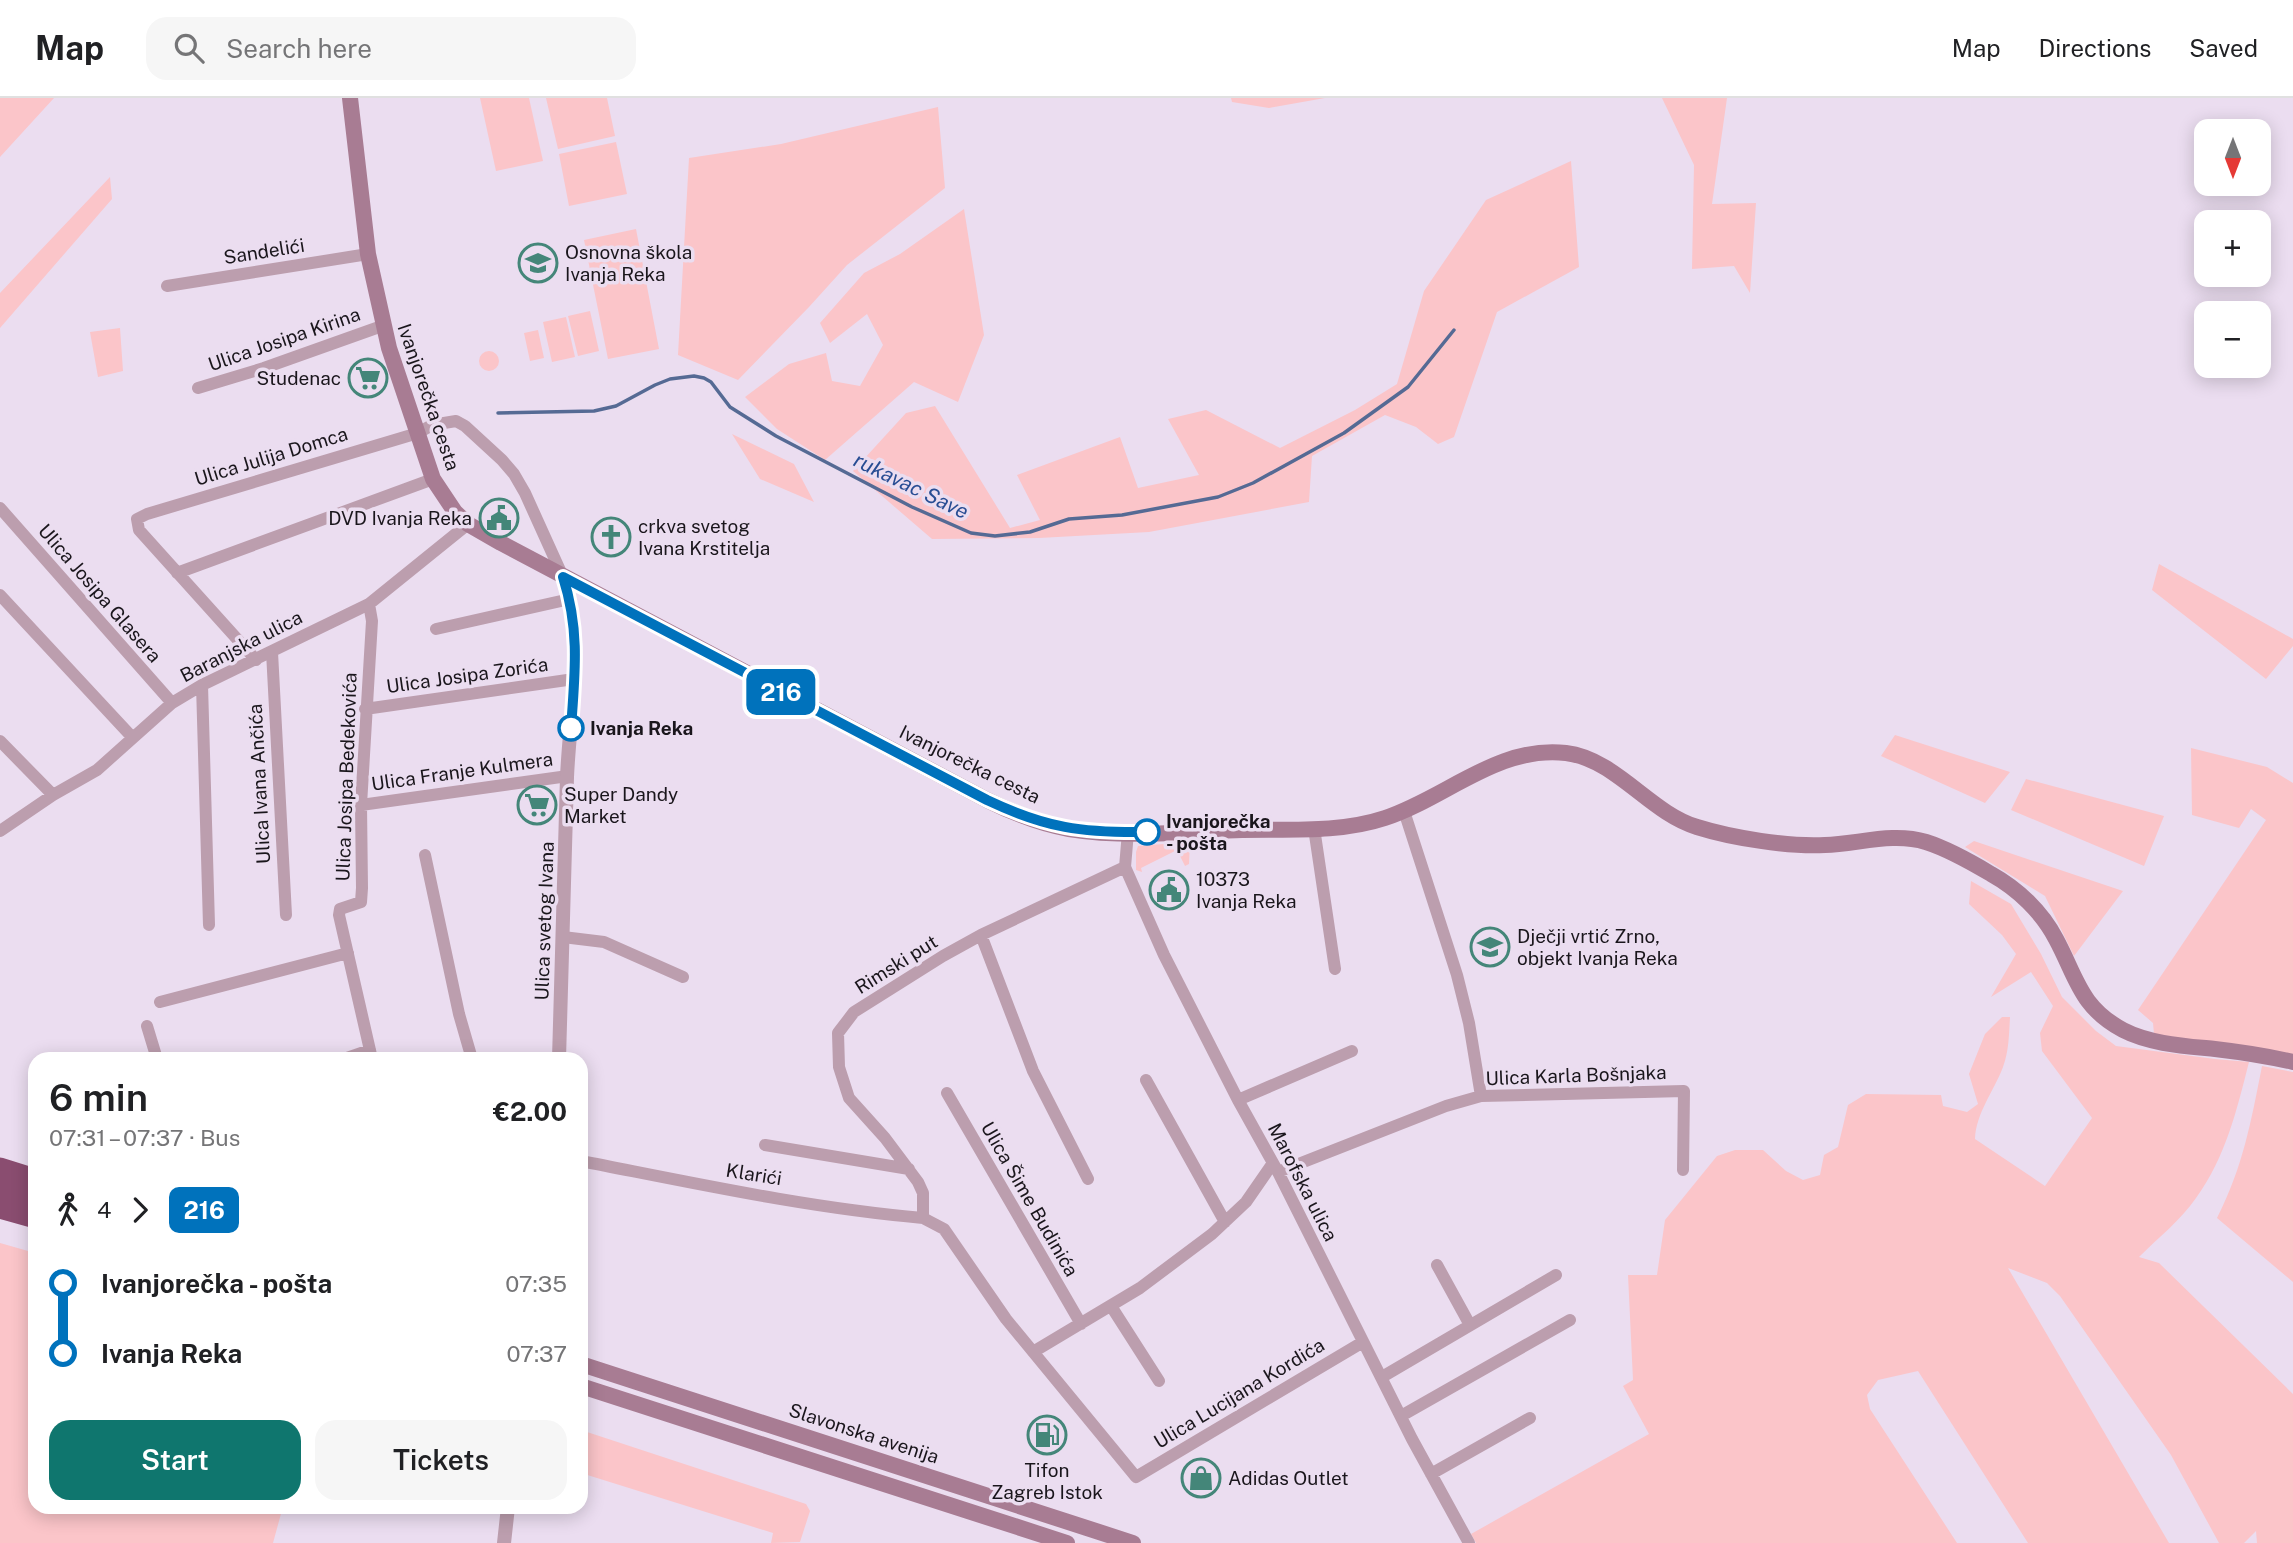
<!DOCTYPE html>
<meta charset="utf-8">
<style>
body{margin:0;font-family:"Public Sans",sans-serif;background:#f6f6f6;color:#202124;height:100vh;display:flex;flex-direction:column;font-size:26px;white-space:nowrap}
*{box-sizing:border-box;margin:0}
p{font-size:23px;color:#757577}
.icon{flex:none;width:38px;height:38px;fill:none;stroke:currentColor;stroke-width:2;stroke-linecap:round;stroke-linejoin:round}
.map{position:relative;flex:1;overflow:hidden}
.details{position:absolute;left:28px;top:954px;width:560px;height:462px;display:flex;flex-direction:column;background:#fff;border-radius:21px;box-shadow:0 4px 18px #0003}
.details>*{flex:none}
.badge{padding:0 14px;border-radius:10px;font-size:24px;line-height:46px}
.needle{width:46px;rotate:180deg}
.buttons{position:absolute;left:2194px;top:21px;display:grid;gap:14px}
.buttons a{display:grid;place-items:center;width:77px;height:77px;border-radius:14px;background:#fff;box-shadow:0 4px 18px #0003;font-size:35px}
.map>.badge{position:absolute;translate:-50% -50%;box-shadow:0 0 0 4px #fff}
.legs{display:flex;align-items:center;gap:10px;height:77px;padding:0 21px;font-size:23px}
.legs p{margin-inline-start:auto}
.summary{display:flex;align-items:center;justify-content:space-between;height:119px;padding:0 21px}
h1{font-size:38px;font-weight:600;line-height:52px}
.cta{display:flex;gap:14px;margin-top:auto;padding:14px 21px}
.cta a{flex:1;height:80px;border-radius:21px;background:#0f766e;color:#fff;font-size:28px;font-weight:600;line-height:80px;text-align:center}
.cta a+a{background:#f6f6f6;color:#202124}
ul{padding:0 21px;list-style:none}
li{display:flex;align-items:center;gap:24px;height:70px;font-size:26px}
li i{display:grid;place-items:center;width:10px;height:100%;margin:0 9px;background:currentColor}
li i::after{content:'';width:18px;height:18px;margin:-9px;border:5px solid;border-radius:50%;background:#fff}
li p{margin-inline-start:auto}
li:first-child i{background:linear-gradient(#0000 50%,currentColor 0)}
li:last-child i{background:linear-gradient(currentColor 50%,#0000 0)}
header{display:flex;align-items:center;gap:42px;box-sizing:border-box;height:98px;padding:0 35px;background:#fff;border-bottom:2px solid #e0e0e0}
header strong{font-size:33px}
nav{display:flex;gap:38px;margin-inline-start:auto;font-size:24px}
.search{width:490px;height:63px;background:#f6f6f6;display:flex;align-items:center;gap:18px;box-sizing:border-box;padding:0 24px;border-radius:21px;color:#757577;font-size:26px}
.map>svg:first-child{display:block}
.green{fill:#fbc5c9}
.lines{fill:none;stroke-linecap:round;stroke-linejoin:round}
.stream{stroke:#556a94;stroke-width:3.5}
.minor{stroke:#bc9eae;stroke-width:12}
.tertiary{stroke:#bc9eae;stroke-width:14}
.secondary{stroke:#a87c93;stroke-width:16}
.motorway{stroke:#8a4d70;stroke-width:21}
.line-1-casing{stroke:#fff;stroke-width:16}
.line-1{stroke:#0072bc;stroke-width:10}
.stop-1-dot{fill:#fff;stroke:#0072bc;stroke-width:3.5}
.labels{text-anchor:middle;stroke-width:7;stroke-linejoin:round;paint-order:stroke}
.street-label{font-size:19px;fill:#1a161c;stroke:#ebddf0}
.poi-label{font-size:19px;fill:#1a161c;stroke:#ebddf0;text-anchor:start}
.stop-label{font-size:19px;font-weight:bold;fill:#1a161c;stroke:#ebddf0;text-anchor:start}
.water-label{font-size:21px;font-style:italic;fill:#284d93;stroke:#ebddf0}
</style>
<header>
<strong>Map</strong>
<div class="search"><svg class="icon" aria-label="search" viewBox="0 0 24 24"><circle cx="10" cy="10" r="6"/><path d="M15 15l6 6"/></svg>Search here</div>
<nav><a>Map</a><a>Directions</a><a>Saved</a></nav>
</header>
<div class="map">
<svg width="2293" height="1445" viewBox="0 0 2293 1445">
<rect width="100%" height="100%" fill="#ebddf0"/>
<path class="green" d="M0,0H54L0,59Z
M480,0H529L543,63L496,73Z
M546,0H607L615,38L558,51Z
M1231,0H1325L1269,10L1232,4Z
M1662,0H1727L1712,106L1756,105L1750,195L1734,168L1692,171L1694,67Z
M938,9L945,90L847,167L809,209L738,282L678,257L689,60L781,46Z
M616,44L627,96L569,108L559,56Z
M1571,63L1579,169L1497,214L1454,339L1438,346L1416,329L1385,317L1312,358L1309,404L1149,434L1039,440L932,441L853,373L906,315L935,308L1010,430L1040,422L1017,377L1120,339L1138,390L1199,377L1168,321L1206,312L1280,350L1355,312L1397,286L1424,193L1486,102Z
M110,79L112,101L0,230V195Z
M964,111L984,237L958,304L914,284L825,362L777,331L745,299L789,266L826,255L832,283L860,288L883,247L867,216L830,245L820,225L864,175L900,156Z
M636,131L659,251L608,261L584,142Z
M590,213L599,253L578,258L568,218Z
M566,219L575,259L552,264L543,224Z
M120,230L123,273L98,279L90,234Z
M538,232L544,260L530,263L524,235Z
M479 263a10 10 0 1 1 20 0a10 10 0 1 1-20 0Z
M732,336L794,366L814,404L760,381Z
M2159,466L2293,541V548L2266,581L2152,492Z
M1895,637L2010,674L1985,705L1881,658Z
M2191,650L2267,669L2293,685V959L2154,936L2153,925L2138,912L2266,722L2251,711L2239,730L2192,717Z
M2026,681L2164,718L2144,768L2011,712Z
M1974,743L2123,793L2074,858L2045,798L1965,749Z
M1190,744L1189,766L1185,768L1177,752L1141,770L1142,774L1136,772V754L1138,748Z
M1971,783L2011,806L2041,856L2062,899L2096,933L2116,948L2215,961L2249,964C2237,1011 2226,1059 2196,1100C2181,1122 2158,1140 2139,1159L2159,1165L2293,1296V1445H2257L2256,1433L2244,1445H2219L2171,1357L2060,1198L2047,1185L2008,1170L2169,1445H2028L1918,1273L1878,1282L1867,1297L1870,1311L1957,1445H1476L1471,1436L1649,1336L1623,1288L1633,1282L1628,1177H1657L1665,1122L1717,1058L1735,1052H1763L1786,1073L1803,1082L1820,1077L1824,1057L1838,1049L1848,1007L1866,996L1941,997L1943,1008L1967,1014L1978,1006L1969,976L1985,936L2002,919H2010C2009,936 2009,953 2003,969C1994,993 1976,1015 1975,1041L2045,1088L2092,1020L2042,953L2040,935L2053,908L2031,874L1991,899L2016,856L2002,837L1969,806Z
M2262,968L2293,974V1184L2217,1120C2243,1069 2251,1024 2262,968Z
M0,1145L35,1155V1409H295L293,1416L282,1412L273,1445H0Z
M581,1332L806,1406L810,1413L800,1444L771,1445L773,1435L581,1375Z"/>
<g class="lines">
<path class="stream" d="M498,315L594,313L616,308L655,287L670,281L694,278L704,280L711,284L730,309L776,338L912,409L971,435L995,438L1030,434L1069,421L1122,417L1218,399L1253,385L1344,335L1408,289L1454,232"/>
<path class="minor" d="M167,188L368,156
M198,290L264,270L382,228
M0,410L172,605
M177,475L433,381
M0,497L132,639
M369,506L372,523L361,707L362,790L361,804L340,811L339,817L372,961
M436,531L570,501
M272,554L286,817
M256,562L139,432L137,421L147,416L418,335L432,327L456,323L465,328L502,362L514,376L525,395L563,479
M202,587L209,827
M365,611L574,581
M0,643L53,697
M361,707L568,678
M1404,713L1457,877L1469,925L1481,998
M1314,730L1335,871
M0,733L53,697L97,672L172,605L202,587L369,506L468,426
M1128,734L1125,769L1164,857L1238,1002L1278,1074L1412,1341L1469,1445
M425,757L459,916L472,961
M1125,769L981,837L943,858L854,914L838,935L839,969L849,1000L885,1040L918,1084L923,1095V1120L944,1131L1006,1221L1136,1379L1363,1244
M981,837L1033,973L1088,1081
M563,839L604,844L683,879
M160,904L348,855
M147,928L157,961
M344,961L370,952
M1146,982L1225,1124
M947,995L1081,1226
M1238,1002L1352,953
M765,1047L909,1071
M581,1063C694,1085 808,1110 923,1120
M1278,1074L1446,1008L1481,998L1684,993L1683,1072
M1437,1167L1470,1227
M1111,1208L1159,1283
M1033,1254L1140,1190L1212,1136L1246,1104L1273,1065
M1382,1279L1556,1177
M1401,1318L1570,1222
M1431,1376L1530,1320"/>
<path class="tertiary" d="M559,961C562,867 564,773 567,679C570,610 585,547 563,479
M504,1445L508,1409"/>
<path class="secondary" d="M350,0L368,156L389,250L433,381L455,414L468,426L501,445L987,702C1013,715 1040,726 1069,731C1125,740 1185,734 1242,732C1289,731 1340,735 1385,720C1446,700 1498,647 1566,655C1616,661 1650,715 1697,729C1732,740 1789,749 1825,747C1858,746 1893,734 1926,744C1948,751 1971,764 1991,776C2018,791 2042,814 2056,841C2077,880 2080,909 2123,932C2150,946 2185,948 2215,951C2241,954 2267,958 2293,964
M581,1266L1133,1445
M581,1288L1067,1445"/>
<path class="motorway" d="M0,1070L35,1081
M0,1090L35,1100
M0,1110L35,1120"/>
</g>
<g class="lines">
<defs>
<path id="line-1" d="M571,630C575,575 580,532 563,479L987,702C1046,730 1082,735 1147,734"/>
</defs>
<use href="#line-1" class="line-1-casing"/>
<use href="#line-1" class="line-1"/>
</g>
<defs>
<symbol id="school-ring" viewBox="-11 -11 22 22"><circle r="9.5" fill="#ebddf0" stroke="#448679" stroke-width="1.5"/><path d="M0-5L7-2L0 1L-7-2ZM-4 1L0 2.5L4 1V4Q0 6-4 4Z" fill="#448679"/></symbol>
<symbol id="supermarket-ring" viewBox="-11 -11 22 22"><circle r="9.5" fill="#ebddf0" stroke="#448679" stroke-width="1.5"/><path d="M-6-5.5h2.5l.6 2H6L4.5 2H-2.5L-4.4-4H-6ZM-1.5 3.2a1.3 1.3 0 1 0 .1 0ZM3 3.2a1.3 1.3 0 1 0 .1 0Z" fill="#448679"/></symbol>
<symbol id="civic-ring" viewBox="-11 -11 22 22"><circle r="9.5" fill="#ebddf0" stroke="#448679" stroke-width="1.5"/><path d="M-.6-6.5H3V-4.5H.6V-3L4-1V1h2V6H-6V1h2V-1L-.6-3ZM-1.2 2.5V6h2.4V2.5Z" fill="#448679"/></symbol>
<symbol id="church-ring" viewBox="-11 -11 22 22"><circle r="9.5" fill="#ebddf0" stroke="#448679" stroke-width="1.5"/><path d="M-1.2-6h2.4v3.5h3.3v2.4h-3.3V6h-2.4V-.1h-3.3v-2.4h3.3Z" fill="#448679"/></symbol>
<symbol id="fuel-ring" viewBox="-11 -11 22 22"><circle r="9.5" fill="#ebddf0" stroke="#448679" stroke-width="1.5"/><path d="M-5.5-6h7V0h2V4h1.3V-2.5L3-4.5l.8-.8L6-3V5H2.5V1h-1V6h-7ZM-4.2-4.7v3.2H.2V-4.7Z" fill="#448679"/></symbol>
<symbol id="shop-ring" viewBox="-11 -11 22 22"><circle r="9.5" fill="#ebddf0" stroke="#448679" stroke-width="1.5"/><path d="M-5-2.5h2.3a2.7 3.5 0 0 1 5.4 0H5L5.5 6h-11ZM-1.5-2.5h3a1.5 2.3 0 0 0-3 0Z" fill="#448679"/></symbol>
</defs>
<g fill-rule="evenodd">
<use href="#school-ring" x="516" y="143" width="44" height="44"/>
<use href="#supermarket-ring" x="346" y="258" width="44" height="44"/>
<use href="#civic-ring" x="477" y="398" width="44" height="44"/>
<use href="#church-ring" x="589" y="417" width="44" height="44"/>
<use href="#supermarket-ring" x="515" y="685" width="44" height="44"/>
<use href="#civic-ring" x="1147" y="770" width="44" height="44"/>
<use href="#school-ring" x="1468" y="827" width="44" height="44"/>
<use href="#fuel-ring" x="1025" y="1315" width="44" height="44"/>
<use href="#shop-ring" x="1179" y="1358" width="44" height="44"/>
</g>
<g class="stop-1-dot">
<circle cx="571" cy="630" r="12"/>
<circle cx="1147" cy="734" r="12"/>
</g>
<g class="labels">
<g class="street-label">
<text transform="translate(264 153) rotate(-9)" y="7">Sandelići</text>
<text transform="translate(284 241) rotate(-19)" y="7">Ulica Josipa Kirina</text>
<text transform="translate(429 299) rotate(71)" y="7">Ivanjorečka cesta</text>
<text transform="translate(271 358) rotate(-17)" y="7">Ulica Julija Domca</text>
<text transform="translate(100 495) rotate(49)" y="7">Ulica Josipa Glasera</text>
<text transform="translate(241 548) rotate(-27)" y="7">Baranjska ulica</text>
<text transform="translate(467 577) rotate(-8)" y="7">Ulica Josipa Zorića</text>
<text transform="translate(970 666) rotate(26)" y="7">Ivanjorečka cesta</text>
<text transform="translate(462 673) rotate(-8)" y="7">Ulica Franje Kulmera</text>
<text transform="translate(346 679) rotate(-88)" y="7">Ulica Josipa Bedekovića</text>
<text transform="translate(259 686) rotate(-93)" y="7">Ulica Ivana Ančića</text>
<text transform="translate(544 823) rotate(-88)" y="7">Ulica svetog Ivana</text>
<text transform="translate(896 866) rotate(-32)" y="7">Rimski put</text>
<text transform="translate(1576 977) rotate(-2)" y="7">Ulica Karla Bošnjaka</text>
<text transform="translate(754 1076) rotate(9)" y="7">Klarići</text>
<text transform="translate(1303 1084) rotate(63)" y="7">Marofska ulica</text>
<text transform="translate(1030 1101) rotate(60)" y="7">Ulica Šime Budinića</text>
<text transform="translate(1239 1295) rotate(-31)" y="7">Ulica Lucijana Kordića</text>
<text transform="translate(864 1335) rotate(18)" y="7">Slavonska avenija</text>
</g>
<g class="poi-label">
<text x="565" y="161">Osnovna škola<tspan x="565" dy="22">Ivanja Reka</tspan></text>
<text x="341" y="287" text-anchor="end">Studenac</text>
<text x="472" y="427" text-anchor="end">DVD Ivanja Reka</text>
<text x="638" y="435">crkva svetog<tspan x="638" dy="22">Ivana Krstitelja</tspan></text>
<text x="564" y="703">Super Dandy<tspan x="564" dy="22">Market</tspan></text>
<text x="1196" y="788">10373<tspan x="1196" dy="22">Ivanja Reka</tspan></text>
<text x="1517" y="845">Dječji vrtić Zrno,<tspan x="1517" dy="22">objekt Ivanja Reka</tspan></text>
<text x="1047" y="1379" text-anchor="middle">Tifon<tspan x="1047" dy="22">Zagreb Istok</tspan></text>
<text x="1228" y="1387">Adidas Outlet</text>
</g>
<g class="stop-label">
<text x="590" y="637">Ivanja Reka</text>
<text x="1166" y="730">Ivanjorečka<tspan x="1166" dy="22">- pošta</tspan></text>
</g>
<g class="water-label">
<text transform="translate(911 388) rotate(26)" y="7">rukavac Save</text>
</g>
</g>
</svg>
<div class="buttons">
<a><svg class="needle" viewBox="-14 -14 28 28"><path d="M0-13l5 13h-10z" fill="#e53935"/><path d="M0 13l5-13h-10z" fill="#757577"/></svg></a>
<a>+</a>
<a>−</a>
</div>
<b class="badge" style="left:781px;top:594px;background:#0072bc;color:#fff">216</b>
<section class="details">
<div class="summary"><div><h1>6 min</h1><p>07:31 – 07:37 · Bus</p></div><b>€2.00</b></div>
<div class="legs"><svg class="icon" aria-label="walk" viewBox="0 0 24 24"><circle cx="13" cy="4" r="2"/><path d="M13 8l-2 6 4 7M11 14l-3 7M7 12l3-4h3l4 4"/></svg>4<svg class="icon" aria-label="forward" viewBox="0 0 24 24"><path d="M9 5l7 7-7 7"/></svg><b class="badge" style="background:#0072bc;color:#fff">216</b></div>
<ul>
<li><i style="color:#0072bc"></i><b>Ivanjorečka - pošta</b><p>07:35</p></li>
<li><i style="color:#0072bc"></i><b>Ivanja Reka</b><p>07:37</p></li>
</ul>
<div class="cta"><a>Start</a><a>Tickets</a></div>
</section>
</div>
